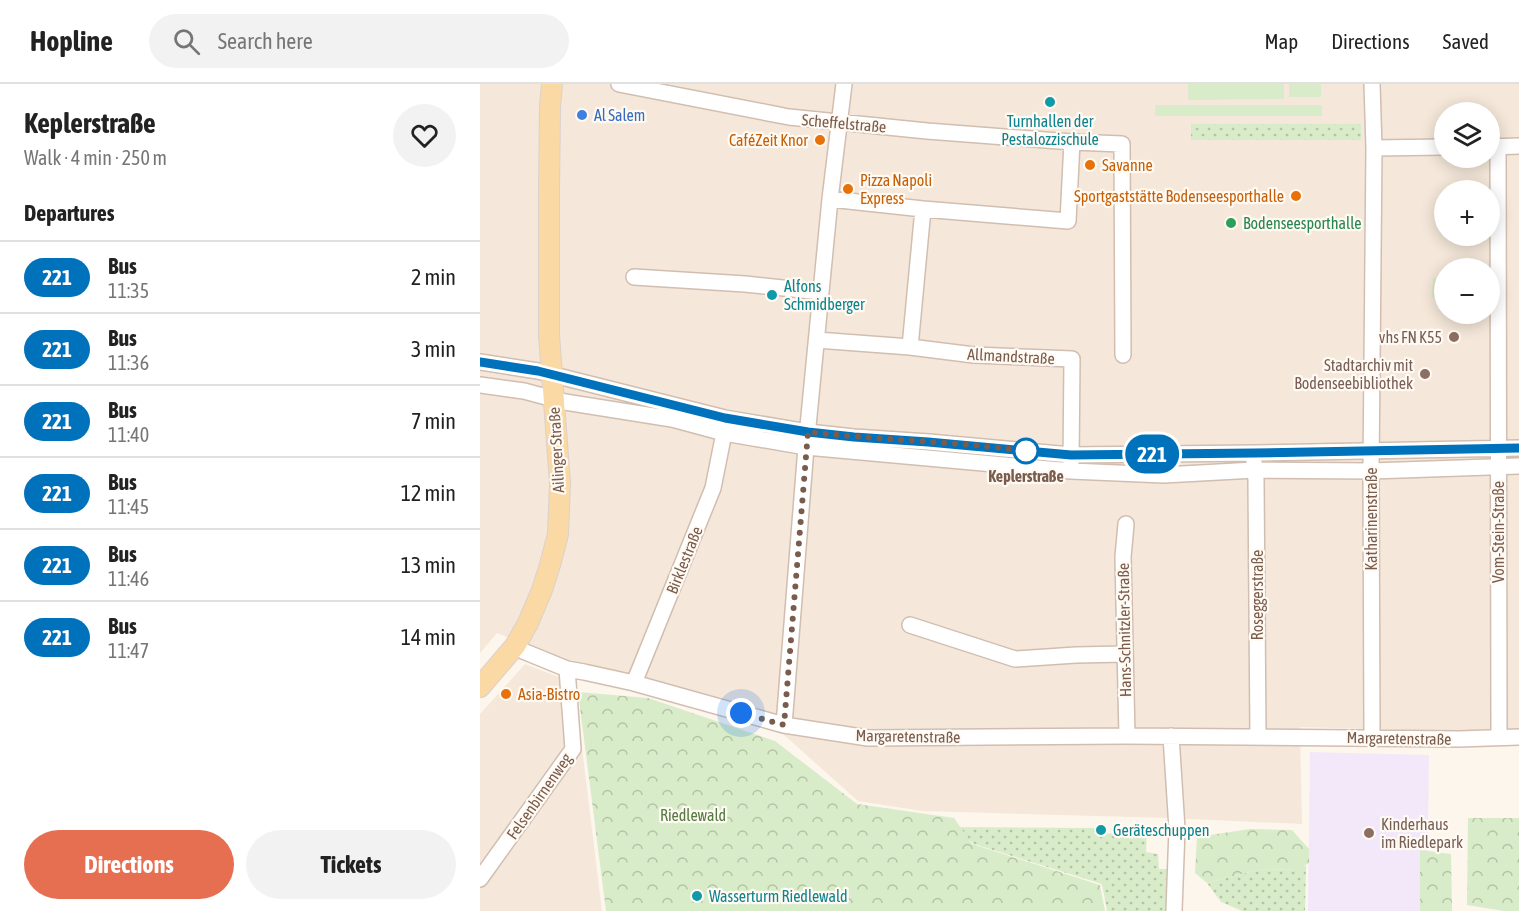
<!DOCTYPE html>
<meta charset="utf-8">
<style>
body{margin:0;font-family:"Asap Condensed",sans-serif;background:#f2f2f2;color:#222;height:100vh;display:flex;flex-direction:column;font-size:22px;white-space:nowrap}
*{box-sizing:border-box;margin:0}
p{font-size:20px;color:#767676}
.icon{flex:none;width:33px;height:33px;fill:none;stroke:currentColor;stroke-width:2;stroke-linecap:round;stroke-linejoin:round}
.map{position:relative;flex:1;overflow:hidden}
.details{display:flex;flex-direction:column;background:#fff;width:480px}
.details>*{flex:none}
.badge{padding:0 12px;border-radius:20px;font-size:21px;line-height:39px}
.fabs{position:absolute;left:954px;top:18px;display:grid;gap:12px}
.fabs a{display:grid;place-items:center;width:66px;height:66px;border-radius:50%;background:#fff;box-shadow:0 3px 15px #0003;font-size:30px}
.you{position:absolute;width:30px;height:30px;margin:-15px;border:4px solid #fff;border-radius:50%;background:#1a73e8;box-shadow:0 0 0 9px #1a73e833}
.map>.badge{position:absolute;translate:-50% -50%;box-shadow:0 0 0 3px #fff}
h2{padding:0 24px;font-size:22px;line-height:54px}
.round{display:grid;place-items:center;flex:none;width:63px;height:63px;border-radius:32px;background:#f2f2f2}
.headline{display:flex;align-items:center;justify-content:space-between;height:102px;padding:0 24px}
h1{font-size:28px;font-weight:700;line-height:45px}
.button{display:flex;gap:12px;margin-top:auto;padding:12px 24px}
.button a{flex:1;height:69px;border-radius:36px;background:#e76f51;color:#fff;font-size:24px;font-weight:700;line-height:69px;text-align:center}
.button a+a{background:#f2f2f2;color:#222}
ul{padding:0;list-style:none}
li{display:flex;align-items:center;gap:18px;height:72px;padding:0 24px;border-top:2px solid #e0e0e0}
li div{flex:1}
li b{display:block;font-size:22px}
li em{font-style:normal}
li .badge{min-width:66px;font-weight:700;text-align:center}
header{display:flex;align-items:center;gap:36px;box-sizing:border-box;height:84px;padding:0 30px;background:#fff;border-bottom:2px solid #e0e0e0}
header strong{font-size:28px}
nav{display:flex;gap:33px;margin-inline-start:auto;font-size:21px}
.search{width:420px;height:54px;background:#f2f2f2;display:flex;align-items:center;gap:15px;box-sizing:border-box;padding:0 21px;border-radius:33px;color:#767676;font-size:22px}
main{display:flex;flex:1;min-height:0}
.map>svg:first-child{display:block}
.residential{fill:#f5e8da;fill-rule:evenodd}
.education{fill:#f3e8fa}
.grass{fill:url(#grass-dots)}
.forest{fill:url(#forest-crowns)}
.park{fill:#d8ecc9}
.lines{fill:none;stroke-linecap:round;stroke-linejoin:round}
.minor-casing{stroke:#d1beb0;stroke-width:18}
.major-casing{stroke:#dad1cd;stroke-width:22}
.minor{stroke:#fff;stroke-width:15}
.major{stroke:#fbd9a5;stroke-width:20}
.line-casing{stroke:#fff;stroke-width:14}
.line{stroke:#0072bc;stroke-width:9}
.walk{stroke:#7a5c4d;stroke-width:6;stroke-dasharray:0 10.8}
.culture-dot{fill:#0f9aa8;stroke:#fffaf3;stroke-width:2}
.shop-dot{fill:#3f7fe0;stroke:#fffaf3;stroke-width:2}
.food-dot{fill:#e8710a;stroke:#fffaf3;stroke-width:2}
.leisure-dot{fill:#2e9e5b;stroke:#fffaf3;stroke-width:2}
.education-dot{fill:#8d6e63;stroke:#fffaf3;stroke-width:2}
.stop-dot{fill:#fff;stroke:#0072bc;stroke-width:3}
.labels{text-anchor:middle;stroke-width:4.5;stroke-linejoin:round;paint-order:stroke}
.shop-label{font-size:16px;fill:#366cbe;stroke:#fffaf3;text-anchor:start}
.culture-label{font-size:16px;fill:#0d838f;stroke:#fffaf3;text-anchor:start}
.street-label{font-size:16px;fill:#7a5c4d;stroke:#fffaf3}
.food-label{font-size:16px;fill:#c56008;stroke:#fffaf3;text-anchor:start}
.leisure-label{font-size:16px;fill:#27864d;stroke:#fffaf3;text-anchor:start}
.education-label{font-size:16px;fill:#785e54;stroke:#fffaf3;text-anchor:end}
.stop-label{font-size:16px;font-weight:bold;fill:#7a5c4d;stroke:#fffaf3}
.park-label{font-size:16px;fill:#537a41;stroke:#fffaf3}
</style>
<header>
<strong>Hopline</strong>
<div class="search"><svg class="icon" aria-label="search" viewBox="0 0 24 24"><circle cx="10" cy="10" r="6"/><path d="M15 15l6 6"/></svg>Search here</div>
<nav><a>Map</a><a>Directions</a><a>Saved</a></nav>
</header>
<main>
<section class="details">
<div class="headline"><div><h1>Keplerstraße</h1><p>Walk · 4 min · 250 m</p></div><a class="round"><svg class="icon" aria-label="heart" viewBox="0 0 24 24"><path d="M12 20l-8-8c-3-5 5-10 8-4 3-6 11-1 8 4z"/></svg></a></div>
<h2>Departures</h2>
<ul>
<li><span class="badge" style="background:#0072bc;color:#fff">221</span><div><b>Bus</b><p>11:35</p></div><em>2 min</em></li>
<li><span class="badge" style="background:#0072bc;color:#fff">221</span><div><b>Bus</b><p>11:36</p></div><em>3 min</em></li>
<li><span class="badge" style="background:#0072bc;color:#fff">221</span><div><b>Bus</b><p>11:40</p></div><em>7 min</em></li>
<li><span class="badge" style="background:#0072bc;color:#fff">221</span><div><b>Bus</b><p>11:45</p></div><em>12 min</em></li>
<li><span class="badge" style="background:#0072bc;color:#fff">221</span><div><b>Bus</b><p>11:46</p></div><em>13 min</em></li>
<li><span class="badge" style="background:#0072bc;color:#fff">221</span><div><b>Bus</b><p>11:47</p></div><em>14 min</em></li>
</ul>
<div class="button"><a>Directions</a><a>Tickets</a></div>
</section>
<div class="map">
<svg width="1039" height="827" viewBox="0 0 1039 827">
<defs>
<pattern id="grass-dots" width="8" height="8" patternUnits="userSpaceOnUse" patternTransform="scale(1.5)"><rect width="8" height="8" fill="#d8ecc9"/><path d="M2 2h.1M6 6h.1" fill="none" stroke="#b4c2a5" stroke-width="1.8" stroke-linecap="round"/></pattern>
<pattern id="forest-crowns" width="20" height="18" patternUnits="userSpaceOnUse" patternTransform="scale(1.5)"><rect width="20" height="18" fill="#d8ecc9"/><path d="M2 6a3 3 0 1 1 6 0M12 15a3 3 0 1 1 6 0" fill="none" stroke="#b4c2a5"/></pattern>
</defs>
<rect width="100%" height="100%" fill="#fdf6ec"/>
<path class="residential" d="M0,0H1039V650L820,643L822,740L688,734L442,727L378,717L303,650L173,608L17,549L0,569ZM964,28H1010V74H964ZM964,106H1010V152H964ZM964,184H1010V230H964Z
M45,580L94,599L122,827H0V630Z"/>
<path class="education" d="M830,668L949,671L947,827H828Z"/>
<path class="grass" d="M711,40H881V56H711Z
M473,743L614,744L615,750L667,748L666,768L678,770L679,785H689L687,827H627L622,800L494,760Z
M826,781L825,827H762L741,818L727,799L778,786L817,785Z"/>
<path class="forest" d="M98,608L168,614L295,657L377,720L474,734L492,760L620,801L625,827H126Z
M988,734H1039V827H1024L987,821Z
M770,745L812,746L829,765V779L818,785L778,786L727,799L715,789L717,753Z
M940,766L971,770L972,827H940Z"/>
<path class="park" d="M708,0H804V15L708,16Z
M809,0H841V13H809Z
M675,21H842V32H675Z
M953,194H964V215L952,213Z"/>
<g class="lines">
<defs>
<path id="minor" d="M139,0L309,33L447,47L592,58L642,60L643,271
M892,0L894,64L891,387L892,653
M1018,62L1019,653
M1010,63L1039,62
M894,64L964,63
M350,115L443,125L588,137L592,58
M154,193L265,200L341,208
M337,256L430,263L494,271L592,275L591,379
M430,263L443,125
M0,278L58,287L245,334L328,348L374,353L449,358L591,371L774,369L1039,364
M0,301L44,307L85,318L192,335L244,349L326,363L591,387L684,391L775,386L891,387L1039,382
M774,378L776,396L778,653
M646,440L643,473L647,652
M430,541L535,575L596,571L644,570
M35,562L43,567L87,585L104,588L154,599L304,641L388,654L647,652L979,655L1039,653
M154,599L233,404L244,349
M304,641L326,363L350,115L364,0
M691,652L697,745L694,827
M0,795L93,665L87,585"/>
<path id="major" d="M0,603L35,562L48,539L62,506L70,481L78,450L80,399L69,251V107L70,23L72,0"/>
</defs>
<use href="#minor" class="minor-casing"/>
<use href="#major" class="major-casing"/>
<use href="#minor" class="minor"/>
<use href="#major" class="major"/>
</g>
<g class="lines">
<defs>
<path id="line" d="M0,278L58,287L245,334L328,348L374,353L448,358L591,371L774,369L1039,364"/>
</defs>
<use href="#line" class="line-casing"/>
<use href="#line" class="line"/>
<path class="walk" d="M261,629L304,641L328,348C400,356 474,357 546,367"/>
</g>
<g class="culture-dot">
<circle cx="570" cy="18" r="6"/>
<circle cx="292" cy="211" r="6"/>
<circle cx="621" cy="746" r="6"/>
<circle cx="217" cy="812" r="6"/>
</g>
<circle class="shop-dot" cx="102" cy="31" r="6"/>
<g class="food-dot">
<circle cx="340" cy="56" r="6"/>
<circle cx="610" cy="81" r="6"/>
<circle cx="368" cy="105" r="6"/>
<circle cx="816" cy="112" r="6"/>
<circle cx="26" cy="610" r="6"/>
</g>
<circle class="leisure-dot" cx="751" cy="139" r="6"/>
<g class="education-dot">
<circle cx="974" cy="253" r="6"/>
<circle cx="945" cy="290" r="6"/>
<circle cx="889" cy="749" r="6"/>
</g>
<circle class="stop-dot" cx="546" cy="367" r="12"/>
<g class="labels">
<g class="shop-label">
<text x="114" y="37">Al Salem</text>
</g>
<g class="culture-label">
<text x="570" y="43" text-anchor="middle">Turnhallen der<tspan x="570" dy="18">Pestalozzischule</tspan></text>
<text x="304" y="208">Alfons<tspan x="304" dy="18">Schmidberger</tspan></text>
<text x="633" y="752">Geräteschuppen</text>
<text x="229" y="818">Wasserturm Riedlewald</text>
</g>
<g class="street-label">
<text transform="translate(364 39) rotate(5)" y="6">Scheffelstraße</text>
<text transform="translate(531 272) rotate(3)" y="6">Allmandstraße</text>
<text transform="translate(76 366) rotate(-93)" y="6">Ailinger Straße</text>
<text transform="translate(891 435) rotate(-90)" y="6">Katharinenstraße</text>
<text transform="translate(1018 448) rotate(-90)" y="6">Vom-Stein-Straße</text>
<text transform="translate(204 476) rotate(-68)" y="6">Birklestraße</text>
<text transform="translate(777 511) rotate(-90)" y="6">Roseggerstraße</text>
<text transform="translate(644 546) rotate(-91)" y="6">Hans-Schnitzler-Straße</text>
<text transform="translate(428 652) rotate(1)" y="6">Margaretenstraße</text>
<text transform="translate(919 654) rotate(1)" y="6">Margaretenstraße</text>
<text transform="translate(59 712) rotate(-55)" y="6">Felsenbirnenweg</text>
</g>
<g class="food-label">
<text x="328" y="62" text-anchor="end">CaféZeit Knor</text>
<text x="622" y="87">Savanne</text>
<text x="380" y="102">Pizza Napoli<tspan x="380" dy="18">Express</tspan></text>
<text x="804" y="118" text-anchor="end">Sportgaststätte Bodenseesporthalle</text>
<text x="38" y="616">Asia-Bistro</text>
</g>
<g class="leisure-label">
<text x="763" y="145">Bodenseesporthalle</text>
</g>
<g class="education-label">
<text x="962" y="259">vhs FN K55</text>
<text x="933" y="287">Stadtarchiv mit<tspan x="933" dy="18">Bodenseebibliothek</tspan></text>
<text x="901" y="746" text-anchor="start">Kinderhaus<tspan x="901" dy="18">im Riedlepark</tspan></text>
</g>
<g class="stop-label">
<text x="546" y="398">Keplerstraße</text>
</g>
<g class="park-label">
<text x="213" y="737">Riedlewald</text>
</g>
</g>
</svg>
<div class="fabs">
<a><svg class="icon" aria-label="layers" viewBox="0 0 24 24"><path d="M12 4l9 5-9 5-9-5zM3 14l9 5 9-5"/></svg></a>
<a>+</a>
<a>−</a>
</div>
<div class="you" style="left:261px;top:629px"></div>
<b class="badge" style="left:672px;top:370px;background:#0072bc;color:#fff">221</b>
</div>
</main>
